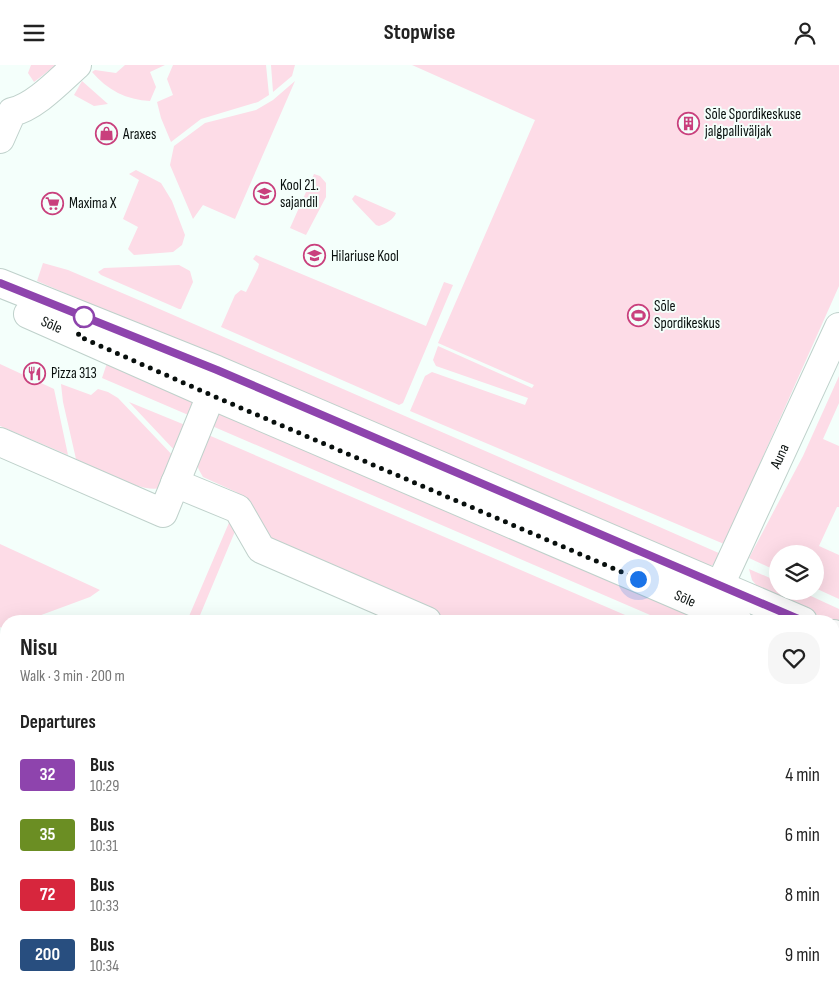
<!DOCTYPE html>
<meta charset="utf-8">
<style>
body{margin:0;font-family:"Sofia Sans Condensed",sans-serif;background:#f6f6f6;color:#222;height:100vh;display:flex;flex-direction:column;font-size:19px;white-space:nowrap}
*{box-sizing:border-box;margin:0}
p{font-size:16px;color:#767676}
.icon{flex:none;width:28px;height:28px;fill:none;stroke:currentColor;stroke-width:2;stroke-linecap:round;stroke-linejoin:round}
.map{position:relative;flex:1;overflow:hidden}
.sheet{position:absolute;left:0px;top:550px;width:840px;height:380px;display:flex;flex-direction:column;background:#fff;border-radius:20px 20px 0 0;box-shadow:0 5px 20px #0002}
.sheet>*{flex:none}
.badge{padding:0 10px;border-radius:4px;font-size:18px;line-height:32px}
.controls{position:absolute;left:769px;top:480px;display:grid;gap:10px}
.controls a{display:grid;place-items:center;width:55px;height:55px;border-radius:50%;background:#fff;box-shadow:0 5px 20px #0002;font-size:25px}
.you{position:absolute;width:25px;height:25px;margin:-12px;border:4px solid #fff;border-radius:50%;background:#1a73e8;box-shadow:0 0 0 8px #1a73e833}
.map>.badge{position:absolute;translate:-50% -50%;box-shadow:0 0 0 2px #fff}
h2{padding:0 20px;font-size:19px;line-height:45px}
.round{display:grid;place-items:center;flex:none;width:52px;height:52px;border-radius:20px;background:#f6f6f6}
.overview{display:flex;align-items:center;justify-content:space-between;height:85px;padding:0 20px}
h1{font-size:24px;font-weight:700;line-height:38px}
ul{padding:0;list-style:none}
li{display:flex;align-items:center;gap:15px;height:60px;padding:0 20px}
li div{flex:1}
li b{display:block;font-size:19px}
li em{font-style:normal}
li .badge{min-width:55px;font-weight:700;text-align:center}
header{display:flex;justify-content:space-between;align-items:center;height:65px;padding:0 20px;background:#fff;font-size:22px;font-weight:700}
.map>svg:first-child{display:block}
.green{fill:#fddce7}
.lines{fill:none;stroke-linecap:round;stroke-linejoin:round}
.minor-casing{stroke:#bfd1cb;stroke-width:30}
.major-casing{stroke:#bfd1cb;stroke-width:30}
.minor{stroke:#fff;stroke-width:28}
.major{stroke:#fff;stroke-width:28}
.line-casing{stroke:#fff;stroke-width:11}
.line{stroke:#8e44ad;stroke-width:8}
.walk{stroke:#080f0d;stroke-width:5;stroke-dasharray:0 9}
.stop-dot{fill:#fff;stroke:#8e44ad;stroke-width:2.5}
.labels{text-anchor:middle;stroke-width:4;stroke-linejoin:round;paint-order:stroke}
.poi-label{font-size:15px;fill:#080f0d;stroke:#f4fffb;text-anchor:start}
.street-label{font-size:15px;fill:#080f0d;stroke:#f4fffb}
</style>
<header><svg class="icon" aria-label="menu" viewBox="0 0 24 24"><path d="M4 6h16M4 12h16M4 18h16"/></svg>Stopwise<svg class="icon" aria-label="person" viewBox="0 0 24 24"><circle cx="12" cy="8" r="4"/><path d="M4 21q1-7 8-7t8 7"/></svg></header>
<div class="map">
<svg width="839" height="930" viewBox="0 0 839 930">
<rect width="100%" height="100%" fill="#f4fffb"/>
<path class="green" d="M31,0H56L34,17L28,8Z
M125,0H165L150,7L156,22L150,36C127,35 107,25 92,7L95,5L116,8Z
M173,0H266L269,30L258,37L201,54L171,77L161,53L157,37L173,30L167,14Z
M271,0H295L292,11L273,27Z
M412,0H839V221L724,479L410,346L425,311L432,307L525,340L528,333L436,301L433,295L438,281L532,323L534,320L438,278L535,55Z
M82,16L108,39L94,41L74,30Z
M295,16L235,154L203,140L193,154L170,100L174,81L205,58L256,45L273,35Z
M136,105L161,118L172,136L185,170L182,180L173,187L134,190L128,184L138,162L123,154L139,115L129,109Z
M314,109L320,111L326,118V132L306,170L290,163Z
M355,130L396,148C394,154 386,159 379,161L376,160L354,137L352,134Z
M256,190L426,261L444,217L453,220L403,338L399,340L221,262L235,230L241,225L246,227L258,203L259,199L253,194Z
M43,198L68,205L148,239L655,460L721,489V497L710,501H703L37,216Z
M179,200L190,206L193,217L181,244H179L101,210L98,207L104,203Z
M108,295L196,336L193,352L102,313Z
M0,299L54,324L68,390L0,361Z
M839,311V338L823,374L839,381V442H837L819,481L839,490V534L815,523V489H778L777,506L749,493L803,391Z
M61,319L91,330L98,324L108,327L118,333L177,395L160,423C139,428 97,403 76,394L63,337Z
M129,337L190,362L178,389Z
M225,347L715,556H664L212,361L216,351Z
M206,369L639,556H449L272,478L250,437L236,427L203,412L199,405L196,397Z
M231,453L236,464L198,555L199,556H187Z
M0,479L100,525L90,532L25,556H6V565L0,562Z
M749,504L777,516L778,526H800L839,544V559L761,526L752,515Z
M0,651L6,654V702L0,699V666L3,658L0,656Z
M0,815L6,818V855L0,869Z
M118,924H300L314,930H133Z"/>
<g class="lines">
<defs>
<g id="minor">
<path d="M0,74L12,47C35,42 60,15 77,0"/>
<path d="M0,377L163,448L211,330"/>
<path d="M175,418L238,444L261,484L427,556"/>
<path id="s1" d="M720,520L839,262"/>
</g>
<g id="major">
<path d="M0,218L217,305L803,556"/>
<path id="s2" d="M28,249L211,330L738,556"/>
<path d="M834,569L839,572"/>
<path d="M834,596L839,598"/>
</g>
</defs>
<use href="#minor" class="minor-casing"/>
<use href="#major" class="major-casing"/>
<use href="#minor" class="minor"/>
<use href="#major" class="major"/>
</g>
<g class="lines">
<defs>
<path id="line" d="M0,218L217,305L803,556"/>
</defs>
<use href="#line" class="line-casing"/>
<use href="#line" class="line"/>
<path class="walk" d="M84,252L78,271L211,330L638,514"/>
</g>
<defs>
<symbol id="building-ring" viewBox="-11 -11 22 22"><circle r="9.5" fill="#f4fffb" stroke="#c9407d" stroke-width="1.5"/><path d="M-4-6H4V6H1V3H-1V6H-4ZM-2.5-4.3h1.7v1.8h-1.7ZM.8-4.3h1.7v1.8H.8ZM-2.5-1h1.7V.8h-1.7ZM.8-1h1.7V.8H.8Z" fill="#c9407d"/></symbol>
<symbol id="shop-ring" viewBox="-11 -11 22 22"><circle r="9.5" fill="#f4fffb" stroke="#c9407d" stroke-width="1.5"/><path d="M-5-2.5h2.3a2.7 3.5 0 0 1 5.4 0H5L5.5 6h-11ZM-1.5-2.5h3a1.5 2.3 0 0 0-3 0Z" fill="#c9407d"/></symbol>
<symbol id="school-ring" viewBox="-11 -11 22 22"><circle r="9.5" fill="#f4fffb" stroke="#c9407d" stroke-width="1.5"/><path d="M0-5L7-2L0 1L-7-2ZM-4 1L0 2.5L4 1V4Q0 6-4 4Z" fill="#c9407d"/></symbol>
<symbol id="supermarket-ring" viewBox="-11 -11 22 22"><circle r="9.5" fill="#f4fffb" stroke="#c9407d" stroke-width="1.5"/><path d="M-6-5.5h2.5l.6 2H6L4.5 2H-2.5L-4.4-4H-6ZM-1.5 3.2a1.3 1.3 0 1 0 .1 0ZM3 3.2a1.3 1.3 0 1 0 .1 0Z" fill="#c9407d"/></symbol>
<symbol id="stadium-ring" viewBox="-11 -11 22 22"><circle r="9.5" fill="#f4fffb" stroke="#c9407d" stroke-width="1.5"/><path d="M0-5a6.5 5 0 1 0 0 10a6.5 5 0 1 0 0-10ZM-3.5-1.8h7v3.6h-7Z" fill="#c9407d"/></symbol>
<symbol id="restaurant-ring" viewBox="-11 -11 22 22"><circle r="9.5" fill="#f4fffb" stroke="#c9407d" stroke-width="1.5"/><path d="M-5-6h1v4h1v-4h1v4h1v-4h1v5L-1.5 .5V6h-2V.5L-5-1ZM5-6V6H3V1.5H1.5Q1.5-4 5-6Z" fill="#c9407d"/></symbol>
</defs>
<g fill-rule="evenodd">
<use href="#building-ring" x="676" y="46" width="25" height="25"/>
<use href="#shop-ring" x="94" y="56" width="25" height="25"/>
<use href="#school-ring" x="252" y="116" width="25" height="25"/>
<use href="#supermarket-ring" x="40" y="126" width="25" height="25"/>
<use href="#school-ring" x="302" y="178" width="25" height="25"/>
<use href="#stadium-ring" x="626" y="238" width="25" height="25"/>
<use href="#restaurant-ring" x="22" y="296" width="25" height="25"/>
</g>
<circle class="stop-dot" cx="84" cy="252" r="10"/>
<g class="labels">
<g class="poi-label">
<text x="705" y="54">Sõle Spordikeskuse<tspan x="705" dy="17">jalgpalliväljak</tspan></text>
<text x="123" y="74">Araxes</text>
<text x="280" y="125">Kool 21.<tspan x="280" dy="17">sajandil</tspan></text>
<text x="69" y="143">Maxima X</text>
<text x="331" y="196">Hilariuse Kool</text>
<text x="654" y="246">Sõle<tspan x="654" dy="17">Spordikeskus</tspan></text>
<text x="51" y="313">Pizza 313</text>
</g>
<g class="street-label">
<text dy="5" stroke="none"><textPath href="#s2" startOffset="26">Sõle</textPath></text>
<text dy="5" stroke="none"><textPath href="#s1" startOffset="142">Auna</textPath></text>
<text dy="5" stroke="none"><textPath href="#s2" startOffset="716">Sõle</textPath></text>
</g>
</g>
</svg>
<div class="controls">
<a><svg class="icon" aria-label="layers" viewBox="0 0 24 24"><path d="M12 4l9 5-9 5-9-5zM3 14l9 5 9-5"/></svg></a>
</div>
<div class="you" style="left:638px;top:514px"></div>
<section class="sheet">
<div class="overview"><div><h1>Nisu</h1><p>Walk · 3 min · 200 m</p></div><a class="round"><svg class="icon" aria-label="heart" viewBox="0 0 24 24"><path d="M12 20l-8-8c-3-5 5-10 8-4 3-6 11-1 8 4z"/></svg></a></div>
<h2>Departures</h2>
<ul>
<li><span class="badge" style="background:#8e44ad;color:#fff">32</span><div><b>Bus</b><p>10:29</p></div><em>4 min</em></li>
<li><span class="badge" style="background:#6b8e23;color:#fff">35</span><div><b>Bus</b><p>10:31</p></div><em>6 min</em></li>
<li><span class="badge" style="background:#d7263d;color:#fff">72</span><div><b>Bus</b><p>10:33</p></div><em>8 min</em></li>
<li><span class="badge" style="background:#284e7f;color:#fff">200</span><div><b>Bus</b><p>10:34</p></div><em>9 min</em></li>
</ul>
</section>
</div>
